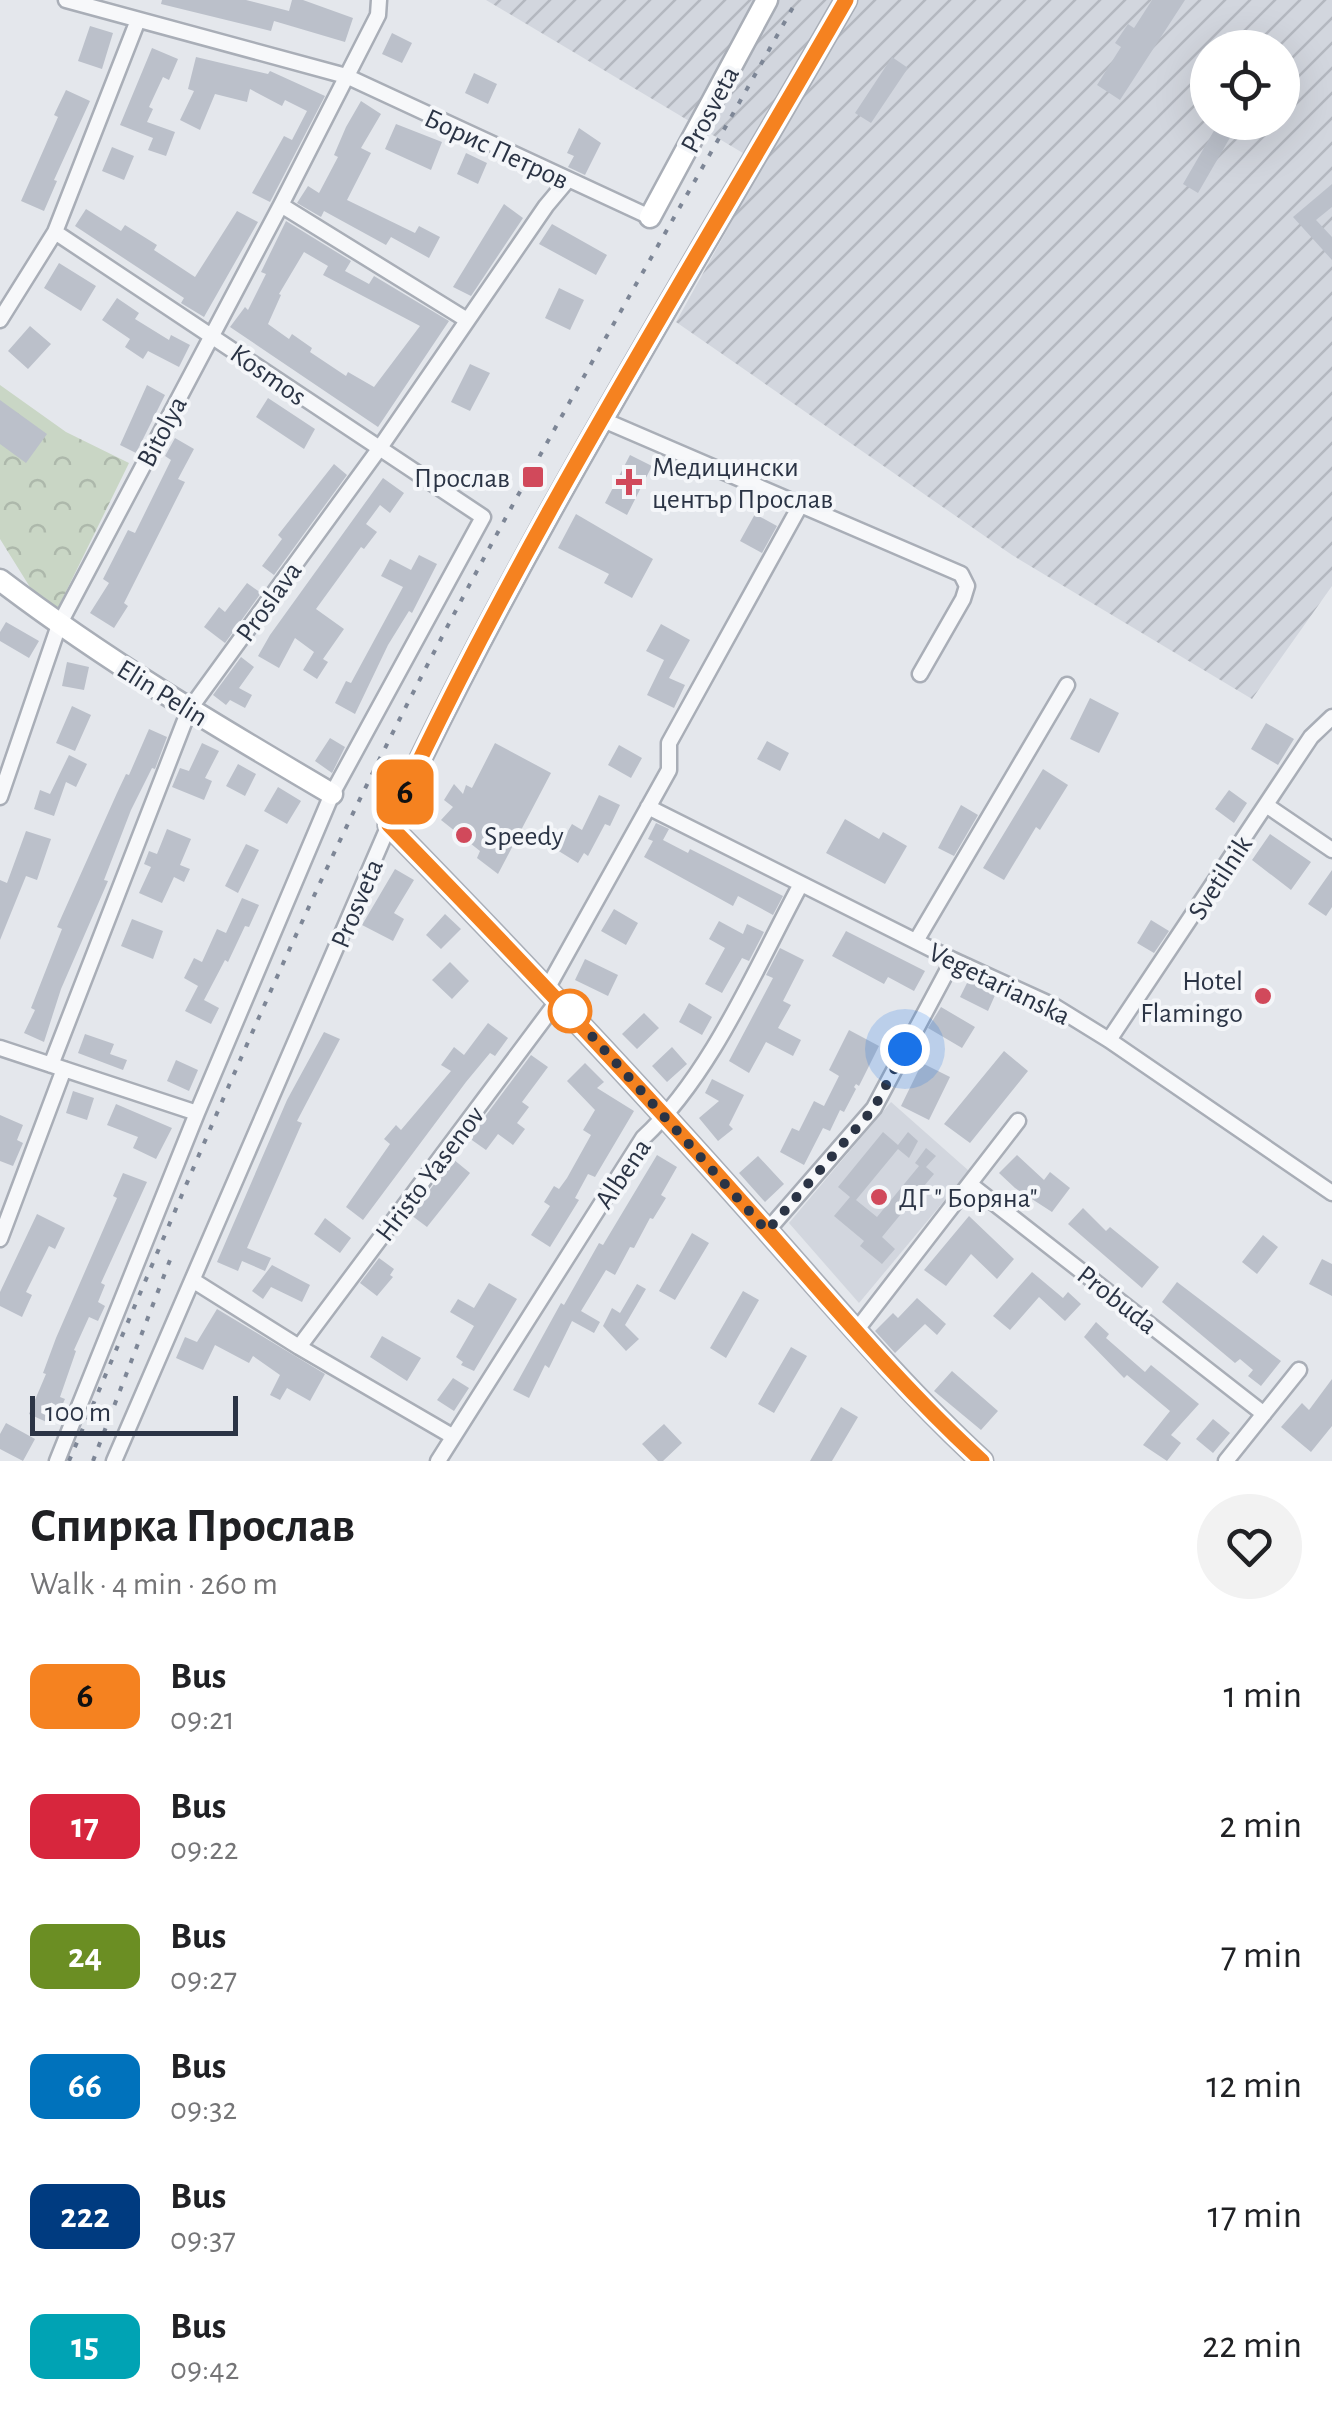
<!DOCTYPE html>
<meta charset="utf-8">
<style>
body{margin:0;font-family:"Alegreya Sans",sans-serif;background:#f2f2f2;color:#202124;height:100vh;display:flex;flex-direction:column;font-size:38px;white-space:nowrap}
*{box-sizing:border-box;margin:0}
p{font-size:32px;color:#757577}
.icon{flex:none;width:55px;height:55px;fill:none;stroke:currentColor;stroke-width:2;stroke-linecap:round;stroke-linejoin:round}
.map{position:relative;height:1461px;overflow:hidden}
.side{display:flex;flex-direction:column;background:#fff;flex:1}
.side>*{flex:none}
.badge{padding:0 20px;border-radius:15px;font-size:35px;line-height:65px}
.controls{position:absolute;left:1190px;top:30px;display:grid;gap:20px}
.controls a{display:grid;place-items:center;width:110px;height:110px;border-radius:50%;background:#fff;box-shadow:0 10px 40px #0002;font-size:50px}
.scale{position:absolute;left:30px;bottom:25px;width:208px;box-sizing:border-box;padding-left:10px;border:5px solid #2b3445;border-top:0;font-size:28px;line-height:35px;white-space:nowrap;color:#2b3445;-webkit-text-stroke:8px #f4f6f9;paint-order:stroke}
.you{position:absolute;width:50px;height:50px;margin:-25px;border:8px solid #fff;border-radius:50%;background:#1a73e8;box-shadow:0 0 0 15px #1a73e833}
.map>.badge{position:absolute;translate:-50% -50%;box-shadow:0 0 0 5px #fff}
.round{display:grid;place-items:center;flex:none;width:105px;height:105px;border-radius:52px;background:#f2f2f2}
.head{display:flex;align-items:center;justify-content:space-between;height:170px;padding:0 30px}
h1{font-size:48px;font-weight:700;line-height:75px}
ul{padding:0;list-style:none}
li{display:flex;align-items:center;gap:30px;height:130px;padding:0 30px}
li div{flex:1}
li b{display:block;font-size:38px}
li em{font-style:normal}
li .badge{min-width:110px;font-weight:700;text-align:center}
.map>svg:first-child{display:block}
.built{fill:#d2d6de}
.industrial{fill:url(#industrial-furrows);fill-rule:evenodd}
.forest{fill:url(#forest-crowns)}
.building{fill:#bbc0ca;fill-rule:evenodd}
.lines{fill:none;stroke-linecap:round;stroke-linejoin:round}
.street-casing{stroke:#a9aeb7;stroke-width:19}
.secondary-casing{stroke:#a9aeb7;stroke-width:25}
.street{stroke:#f7f8fa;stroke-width:14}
.secondary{stroke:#fff;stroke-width:20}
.rail{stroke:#7d8696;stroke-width:4;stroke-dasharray:5 10;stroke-linecap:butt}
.line-casing{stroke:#fff;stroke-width:22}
.line{stroke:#f58220;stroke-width:15}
.walk{stroke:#2b3445;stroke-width:10;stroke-dasharray:0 18}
.poi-dot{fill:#d1495b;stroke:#f4f6f9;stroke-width:4}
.stop-dot{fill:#fff;stroke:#f58220;stroke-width:5}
.labels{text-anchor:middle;stroke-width:8;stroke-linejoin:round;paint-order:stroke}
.street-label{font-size:28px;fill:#2b3445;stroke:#f4f6f9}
.poi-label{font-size:28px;fill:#2b3445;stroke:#f4f6f9;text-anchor:start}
</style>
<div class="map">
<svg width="1332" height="1461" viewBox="0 0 1332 1461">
<defs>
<pattern id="industrial-furrows" width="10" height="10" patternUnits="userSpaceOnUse" patternTransform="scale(2.5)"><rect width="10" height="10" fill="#d2d6de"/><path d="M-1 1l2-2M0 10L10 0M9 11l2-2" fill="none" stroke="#b4b8c0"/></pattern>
<pattern id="forest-crowns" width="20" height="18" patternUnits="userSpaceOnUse" patternTransform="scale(2.5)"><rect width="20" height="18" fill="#c9d6c5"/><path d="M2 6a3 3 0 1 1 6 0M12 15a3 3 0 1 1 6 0" fill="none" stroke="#adb8ab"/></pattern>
</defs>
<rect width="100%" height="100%" fill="#e4e7ec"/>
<path class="built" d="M891,1102L969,1171L859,1303L789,1223Z"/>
<path class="industrial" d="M486,0H1332V586L1252,699L1012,555L676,322L763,165ZM1208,48H1282V122H1208Z"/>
<path class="forest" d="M0,385L66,432L129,463L56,612L33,592L0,539Z"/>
<path class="building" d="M162,0H246L289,11L292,0H303L353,18L345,42L274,21L271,31L161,4Z
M1152,0H1185L1120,100L1097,85L1121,47L1115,43L1128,24L1134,28Z
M90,26L113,33L102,69L78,61Z
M392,33L412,43L402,63L382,54Z
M152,48L178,59L169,80L163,77L149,107L153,109L147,122L175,132L166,156L148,150L153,138L120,125Z
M196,57L268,74L270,71L325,96L270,202L252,193L284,136L292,140L307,111L285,100L282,106L250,89L247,102L215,94L200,130L180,120L194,91L188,89Z
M892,57L908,68L871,123L855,113Z
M474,73L497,84L488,104L465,93Z
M66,90L90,101L54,180L57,181L44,211L21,201L58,117L54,115Z
M361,101L381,114L361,148L371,153L347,200L415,233L419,226L440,237L429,258L391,237L386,245L324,211L321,217L297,203L308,186L319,193L338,157L334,155L346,127Z
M1219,122H1239L1198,193L1183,184Z
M396,124L442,142L431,170L385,149Z
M579,128L601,143L585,175L568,167L574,156L567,153Z
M112,147L134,156L124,180L102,171Z
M466,153L487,163L478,184L457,174Z
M1332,184V207L1316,220L1332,237V260L1293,217Z
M504,204L523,218L471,296L453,287Z
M86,209L121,231L125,225L157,245L154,250L195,277L237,211L258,222L204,317L181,303L184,298L75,226Z
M286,221L351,261L345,271L369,284L374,276L449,321L378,427L230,327L245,307L248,310L266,274L261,272ZM304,252L328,266L323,275L420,326L374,387L348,372L346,376L310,352L312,348L292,334L289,339L268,324L281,295L279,294Z
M552,224L607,255L596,275L539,244Z
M59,263L96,286L81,311L44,288Z
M559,288L584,300L570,330L545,318Z
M117,298L139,313L135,319L169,340L171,335L190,345L179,367L148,351L143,359L125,347L130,339L102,320Z
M30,326L51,344L28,369L8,351Z
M470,364L490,373L470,411L451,402Z
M147,385L165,395L136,453L120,445Z
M268,398L315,429L304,449L256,417Z
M0,400L47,434L26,463L0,444Z
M175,438L194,449L178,479L185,482L124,603L128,606L114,628L90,613L109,583L103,579L128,530L135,533L171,460L165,456Z
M630,455L652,466L627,515L605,503Z
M334,464L347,475L274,575L262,566L282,539L278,535Z
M383,478L404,493L390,513L380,505L366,524L377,532L364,549L361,547L316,609L344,629L323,659L328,662L317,679L303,670L314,652L295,638L279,668L258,656L270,635Z
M576,514L653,559L632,598L604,583L609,574L558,548Z
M755,514L777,526L762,553L740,541Z
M419,555L437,564L412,613L409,611L388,645L355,714L335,703L346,681L351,683L403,587L381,576L390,559L411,570Z
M247,583L261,593L225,643L204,627L219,607L225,612Z
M6,622L39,641L29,658L0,641V632Z
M661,624L690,640L669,678L685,685L674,708L647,695L664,660L646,651Z
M241,657L254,667L239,688L252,695L245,708L230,700L226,705L213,695Z
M67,662L89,667L84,690L62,686Z
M1090,698L1119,713L1099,753L1070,739Z
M72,706L91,715L75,751L56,743Z
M1266,723L1294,739L1278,765L1251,749Z
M149,729L167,737L155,769L152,768L131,810L104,880L108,881L61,989L44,1042L24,1033L35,1010L31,1008L62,929L57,927L117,793L126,774L129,775Z
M330,738L345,747L332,773L315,761Z
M767,741L789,753L780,771L757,759Z
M202,743L219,751L205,778L212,781L204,800L172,787L180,768L189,771Z
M495,743L551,773L498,874L477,858L480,851L441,820L453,807L444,800L454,784L463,794L466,785L472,788Z
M619,745L642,758L631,778L608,765Z
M69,755L87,764L76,787L66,782L54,816L34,809L40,790L50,794Z
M238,764L256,774L245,796L226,786Z
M1043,769L1068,785L1040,830L1036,827L1004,880L983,868Z
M278,787L301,801L287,824L264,811Z
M1229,790L1247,803L1234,823L1215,809Z
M599,795L620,805L610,826L605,824L588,856L584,853L578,863L557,850L572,824L582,830Z
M961,805L978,815L954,856L938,848Z
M845,819L879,839L883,832L907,846L885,884L826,853Z
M656,823L669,829L663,840L688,853L690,849L783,896L773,915L738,896L733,906L644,857L653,841L648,839Z
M167,829L191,839L180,865L190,869L184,882L174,877L162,903L139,893L151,867L144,864L149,851L157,854Z
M26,831L51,839L37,880L26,876L0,940V880L7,883Z
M1270,834L1311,862L1291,890L1252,860Z
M246,844L259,850L238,893L225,886Z
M395,869L414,880L394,913L404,919L393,941L362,925Z
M1332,870V907L1326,916L1308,904Z
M242,898L259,905L249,927L245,926L228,962L225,960L204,1000L219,1008L211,1024L185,1011L198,986L184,978L194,958L202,962L217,929L226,933Z
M614,909L638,923L626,945L601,931Z
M445,914L461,929L441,949L426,935Z
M132,919L163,931L153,959L121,946Z
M1151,920L1169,931L1154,953L1137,943Z
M719,921L743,934L747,924L764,932L749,961L742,958L722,993L705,984L725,948L709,939Z
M846,931L925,971L914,991L888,977L884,984L832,956Z
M780,948L804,960L783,1001L791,1005L778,1028L801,1040L793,1056L766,1042L749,1073L729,1061L773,978L766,975Z
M585,959L618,975L608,996L575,980Z
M450,962L469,981L452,999L432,980Z
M969,979L996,993L988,1011L960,997Z
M689,1003L712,1017L702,1035L679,1022Z
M941,1007L975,1027L962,1048L928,1028Z
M644,1013L659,1028L637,1049L622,1034Z
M488,1023L508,1038L495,1056L490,1053L466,1082L363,1220L346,1207L390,1144L384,1139L396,1125L401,1130L451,1071L441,1065L454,1047L464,1055Z
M849,1030L879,1046L859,1086L856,1084L854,1087L856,1089L844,1112L840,1110L830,1131L823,1128L804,1165L780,1152L792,1128L799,1131L814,1101L824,1106L839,1076L829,1070Z
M324,1032L340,1039L297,1121L302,1123L247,1248L271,1258L265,1271L242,1261L238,1271L217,1262L287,1100Z
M85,1034L114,1044L110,1054L127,1060L123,1070L78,1053Z
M672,1047L687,1064L667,1082L652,1066Z
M1004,1051L1028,1071L970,1143L944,1124Z
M531,1055L548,1067L522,1102L529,1107L517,1123L525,1129L513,1145L498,1134L486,1150L469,1138Z
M176,1060L198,1070L189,1091L167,1081Z
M585,1063L604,1082L597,1088L634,1111L595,1177L588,1174L575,1198L579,1200L550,1247L531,1235L550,1206L544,1202L554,1186L559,1189L567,1178L591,1135L583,1130L595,1110L567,1081Z
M922,1063L950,1077L929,1120L901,1106Z
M712,1079L744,1095L729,1125L733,1129L718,1141L699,1118L719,1101L705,1093Z
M73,1091L94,1098L87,1120L66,1113Z
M116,1104L172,1128L156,1159L133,1148L138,1137L107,1125Z
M0,1115L23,1125L17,1140L23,1143L13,1166L0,1161Z
M883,1132L898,1145L908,1132L918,1141L909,1158L898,1149L856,1200L877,1217L919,1166L915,1163L926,1148L936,1156L926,1167L934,1174L882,1237L895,1249L882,1264L860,1246L864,1241L834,1216L850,1197L838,1187Z
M657,1155L677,1167L661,1195L666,1198L653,1219L650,1218L634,1248L630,1247L615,1275L606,1270L581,1311L600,1322L594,1333L572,1321L549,1368L545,1365L529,1398L513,1390L561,1303L564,1305L599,1243L603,1245Z
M1017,1155L1044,1180L1050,1172L1070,1188L1052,1212L1015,1188L999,1173Z
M758,1156L784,1184L765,1202L739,1173Z
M453,1159L470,1173L427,1227L411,1215Z
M123,1173L147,1182L101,1283L105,1285L98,1302L105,1306L98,1321L89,1317L74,1350L76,1351L60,1397L65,1399L53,1425L29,1414L46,1374L43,1373L56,1338L117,1198L113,1196Z
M1083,1208L1106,1231L1110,1227L1159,1267L1142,1288L1068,1224Z
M37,1214L65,1228L55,1249L49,1246L26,1292L32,1295L22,1317L0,1306V1292Z
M969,1216L1014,1259L997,1279L971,1254L946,1286L924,1270Z
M325,1218L351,1238L340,1253L314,1234Z
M692,1233L709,1243L675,1300L659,1291Z
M1263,1235L1278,1247L1257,1274L1242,1262Z
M379,1258L394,1269L390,1275L393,1277L377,1296L360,1283Z
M1322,1259L1332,1264V1296L1309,1284Z
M272,1265L310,1285L302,1302L271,1287L263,1299L252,1291Z
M1032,1272L1063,1298L1068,1292L1081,1304L1065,1321L1039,1297L1010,1330L993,1316Z
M1177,1282L1281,1361L1261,1386L1248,1376L1253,1370L1240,1359L1235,1363L1162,1302Z
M489,1283L517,1299L474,1371L461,1365L463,1362L456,1357L474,1326L450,1312L458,1299L474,1308Z
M637,1284L646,1289L625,1325L639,1339L626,1351L603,1326L612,1308L620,1313Z
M743,1291L759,1300L726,1358L710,1348Z
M917,1298L946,1324L937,1335L925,1324L895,1353L875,1331L893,1313L898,1318Z
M217,1309L325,1374L310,1401L287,1388L280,1400L270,1395L280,1375L253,1356L249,1363L215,1345L203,1370L176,1358L185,1337L197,1342Z
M1096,1322L1109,1334L1106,1338L1145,1372L1151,1365L1199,1404L1171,1435L1181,1443L1167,1461L1143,1445L1170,1411L1127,1375L1124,1378L1084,1337Z
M382,1336L421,1358L407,1381L370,1357Z
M791,1347L807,1356L774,1413L758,1404Z
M952,1371L998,1411L981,1430L934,1391Z
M453,1378L469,1388L454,1411L437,1400Z
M1332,1379V1426L1311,1452L1281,1427L1302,1403L1309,1410Z
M841,1407L858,1417L832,1461H810Z
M1213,1419L1230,1433L1213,1453L1196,1439Z
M6,1423L35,1439L23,1461L0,1449V1434Z
M664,1424L682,1443L663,1461H658L642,1444Z"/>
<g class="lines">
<defs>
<path id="street" d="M66,0L346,76L650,217
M281,205L467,320
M55,232L483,517L332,794L197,1113L57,1461
M0,320L55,232L138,20
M601,419L961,574L967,586L963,599L920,674
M0,797L59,625L281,205L378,15L379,0
M1266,805L1332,850
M648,807L953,960L1054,1006L1109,1040L1332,1193
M916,941L1067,685
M548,987L669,770V743L801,504
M1109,1040L1311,737L1332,717
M0,1048L197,1113
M51,1065L189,710L379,449L546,206L567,181
M971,1185L1264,1414
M767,1231L874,1108L953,960
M0,1239L64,1069
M194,1281L299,1347L452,1436
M855,1332L1018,1121
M299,1347L559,999
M114,1461L389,825
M438,1461L643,1138C712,1074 756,967 801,884
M1226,1461L1299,1370"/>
<path id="secondary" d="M846,0C690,273 522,540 389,825C512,951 632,1078 749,1210C825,1295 898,1383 982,1461
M650,217L767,0
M0,580C105,660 218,727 332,794"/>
</defs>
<use href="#street" class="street-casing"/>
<use href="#secondary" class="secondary-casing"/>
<use href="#street" class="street"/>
<use href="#secondary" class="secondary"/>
<path class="rail" d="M69,1461C156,1257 240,1052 335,851C473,559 640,281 797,0
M93,1461L170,1260"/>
</g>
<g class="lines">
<defs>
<path id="line" d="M846,0C690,272 520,539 389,825C512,951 632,1078 749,1210C825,1295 897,1383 982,1461"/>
</defs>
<use href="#line" class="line-casing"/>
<use href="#line" class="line"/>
<path class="walk" d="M570,1011L563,1004L767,1231L874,1108L905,1049"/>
</g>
<g class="poi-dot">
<rect x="521" y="465" width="24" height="24" rx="5"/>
<path d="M624 467h10v10h10v10h-10v10h-10v-10h-10v-10h10z"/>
<circle cx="464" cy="835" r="10"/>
<circle cx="1263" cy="996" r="10"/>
<circle cx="879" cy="1197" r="10"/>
</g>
<circle class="stop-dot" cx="570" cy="1011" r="20"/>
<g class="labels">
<g class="street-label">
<text transform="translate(709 109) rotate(-62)" y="10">Prosveta</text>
<text transform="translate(497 148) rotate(25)" y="10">Борис Петров</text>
<text transform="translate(269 374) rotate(35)" y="10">Kosmos</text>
<text transform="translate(161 431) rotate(-62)" y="10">Bitolya</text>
<text transform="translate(268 601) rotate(-54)" y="10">Proslava</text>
<text transform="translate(163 692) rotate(32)" y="10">Elin Pelin</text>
<text transform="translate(1219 877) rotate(-57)" y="10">Svetilnik</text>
<text transform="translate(356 903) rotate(-67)" y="10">Prosveta</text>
<text transform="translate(1000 983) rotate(26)" y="10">Vegetarianska</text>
<text transform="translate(429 1173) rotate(-53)" y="10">Hristo Yasenov</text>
<text transform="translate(622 1173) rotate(-56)" y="10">Albena</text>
<text transform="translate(1118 1299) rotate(38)" y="10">Probuda</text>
</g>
<g class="poi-label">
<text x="652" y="476">Медицински<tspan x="652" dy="32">център Прослав</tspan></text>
<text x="510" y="487" text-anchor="end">Прослав</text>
<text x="484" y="845">Speedy</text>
<text x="1243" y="990" text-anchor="end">Hotel<tspan x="1243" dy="32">Flamingo</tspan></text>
<text x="899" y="1207">ДГ " Боряна"</text>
</g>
</g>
</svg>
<div class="controls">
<a><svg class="icon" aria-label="locate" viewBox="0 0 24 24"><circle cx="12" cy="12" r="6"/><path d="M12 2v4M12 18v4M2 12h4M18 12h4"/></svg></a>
</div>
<div class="scale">100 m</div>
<div class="you" style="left:905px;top:1049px"></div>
<b class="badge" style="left:405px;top:792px;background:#f58220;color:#111">6</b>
</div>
<section class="side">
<div class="head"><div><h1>Спирка Прослав</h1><p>Walk · 4 min · 260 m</p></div><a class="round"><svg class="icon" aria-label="heart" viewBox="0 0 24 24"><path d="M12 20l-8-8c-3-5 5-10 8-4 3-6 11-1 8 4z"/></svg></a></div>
<ul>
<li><span class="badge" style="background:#f58220;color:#111">6</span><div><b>Bus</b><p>09:21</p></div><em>1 min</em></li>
<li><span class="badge" style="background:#d7263d;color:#fff">17</span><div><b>Bus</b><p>09:22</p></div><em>2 min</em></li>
<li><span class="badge" style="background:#6b8e23;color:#fff">24</span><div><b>Bus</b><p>09:27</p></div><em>7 min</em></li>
<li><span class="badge" style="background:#0072bc;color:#fff">66</span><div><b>Bus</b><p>09:32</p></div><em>12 min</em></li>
<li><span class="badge" style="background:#003b80;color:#fff">222</span><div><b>Bus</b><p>09:37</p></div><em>17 min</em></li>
<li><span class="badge" style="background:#00a3b4;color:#fff">15</span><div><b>Bus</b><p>09:42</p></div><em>22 min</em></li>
</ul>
</section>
